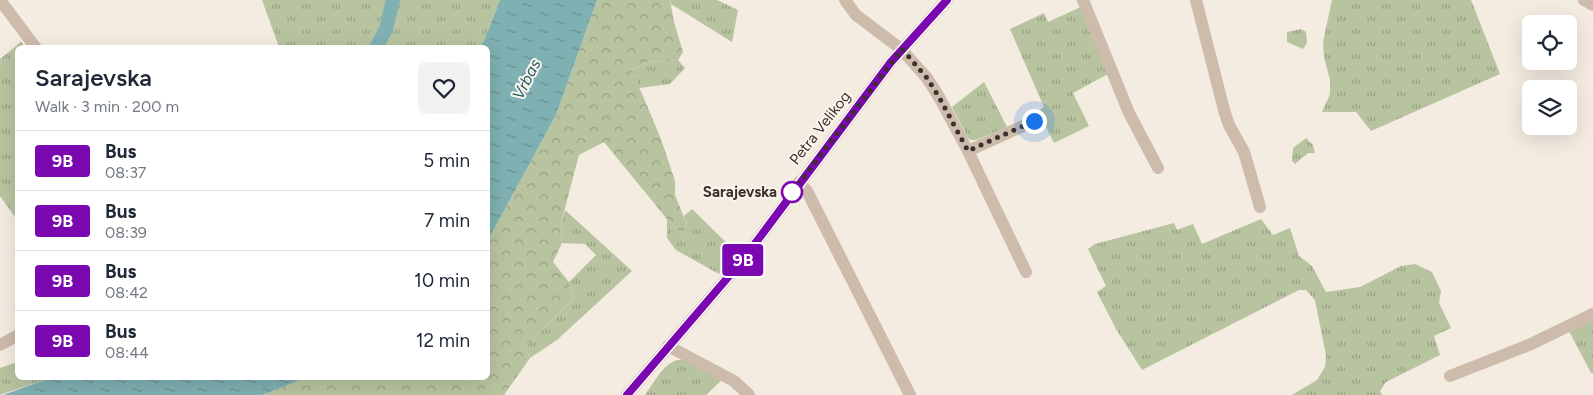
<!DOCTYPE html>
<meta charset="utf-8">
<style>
body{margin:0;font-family:Figtree,sans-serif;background:#f2f2f3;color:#1f2937;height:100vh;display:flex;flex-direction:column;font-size:19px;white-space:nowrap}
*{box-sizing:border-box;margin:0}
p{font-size:16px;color:#747a83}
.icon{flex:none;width:28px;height:28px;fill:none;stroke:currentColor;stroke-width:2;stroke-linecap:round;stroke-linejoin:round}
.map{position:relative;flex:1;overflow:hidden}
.panel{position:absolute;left:15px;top:45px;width:475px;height:335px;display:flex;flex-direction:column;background:#fff;border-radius:8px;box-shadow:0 5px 20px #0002}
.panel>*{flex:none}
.badge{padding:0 10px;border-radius:4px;font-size:18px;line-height:32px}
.tools{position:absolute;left:1522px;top:15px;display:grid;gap:10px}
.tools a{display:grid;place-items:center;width:55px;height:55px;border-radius:8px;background:#fff;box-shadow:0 5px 20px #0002;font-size:25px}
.you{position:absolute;width:25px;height:25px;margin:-12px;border:4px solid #fff;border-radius:50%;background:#1a73e8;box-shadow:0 0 0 8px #1a73e833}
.map>.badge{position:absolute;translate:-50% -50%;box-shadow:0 0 0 2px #fff}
.round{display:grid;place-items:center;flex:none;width:52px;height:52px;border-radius:8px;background:#f2f2f3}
.head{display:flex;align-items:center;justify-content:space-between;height:85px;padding:0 20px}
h1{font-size:24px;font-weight:600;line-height:38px}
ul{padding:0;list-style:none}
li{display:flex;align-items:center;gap:15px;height:60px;padding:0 20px;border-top:1px solid #e0e1e3}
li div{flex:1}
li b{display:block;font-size:19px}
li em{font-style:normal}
li .badge{min-width:55px;font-weight:700;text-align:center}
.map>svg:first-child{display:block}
.grass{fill:url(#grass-tufts)}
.forest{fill:url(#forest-crowns)}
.water{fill:url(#water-ripples)}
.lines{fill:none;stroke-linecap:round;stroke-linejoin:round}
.canal{stroke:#7fb0b2;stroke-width:14}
.minor{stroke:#cdbbac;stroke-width:12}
.line-casing{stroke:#fff;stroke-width:11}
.line{stroke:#7b07b0;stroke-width:8}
.walk{stroke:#3b302b;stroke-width:5;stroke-dasharray:0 9}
.stop-dot{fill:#fff;stroke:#7b07b0;stroke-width:2.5}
.labels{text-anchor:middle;stroke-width:4;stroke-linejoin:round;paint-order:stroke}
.street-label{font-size:15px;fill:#3b302b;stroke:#fbf5ee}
.stop-label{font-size:15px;font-weight:bold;fill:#3b302b;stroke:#fbf5ee;text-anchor:end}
.water-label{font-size:16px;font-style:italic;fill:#1f5a5e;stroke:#fbf5ee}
</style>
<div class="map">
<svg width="1593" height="395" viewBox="0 0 1593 395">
<defs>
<pattern id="grass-tufts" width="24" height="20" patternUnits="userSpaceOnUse" patternTransform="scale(1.25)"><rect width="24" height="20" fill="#b8c4a0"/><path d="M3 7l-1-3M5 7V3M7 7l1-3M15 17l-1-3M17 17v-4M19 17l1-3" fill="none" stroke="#97a083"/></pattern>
<pattern id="forest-crowns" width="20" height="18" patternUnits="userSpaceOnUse" patternTransform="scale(1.25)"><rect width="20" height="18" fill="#b8c4a0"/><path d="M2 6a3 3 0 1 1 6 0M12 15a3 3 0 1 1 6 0" fill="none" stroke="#97a083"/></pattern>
<pattern id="water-ripples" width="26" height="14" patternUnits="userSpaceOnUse" patternTransform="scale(1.25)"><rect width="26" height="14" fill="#7fb0b2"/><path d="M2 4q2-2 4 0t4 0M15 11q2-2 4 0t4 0" fill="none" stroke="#699091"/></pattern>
</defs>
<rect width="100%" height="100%" fill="#f4ebe1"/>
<path class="grass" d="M262,0H500L484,41L479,48L279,47Z
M670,0H717L738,10L732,42L671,4Z
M1332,0H1471L1500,74L1371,131L1356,112H1322L1330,94V80L1324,57L1323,42Z
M1083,6L1108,74L1073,93L1089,126L1054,143L1038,111L1044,107L1010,29L1044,13L1048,22Z
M1301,29L1306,32L1307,43L1303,49L1287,42V32Z
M21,42L25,47L18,48L17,220L0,196V59Z
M678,60L685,68L670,84L639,88L632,70L647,62Z
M984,82L1007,127L976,140H971L968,138L952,107Z
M1306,138L1313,145L1315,153H1308L1295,164L1292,161L1293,148Z
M692,209L736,252L719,274L676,250L667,238V219L682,235L687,225L684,216Z
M565,210L632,271L557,340L530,358L525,347L573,299L569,282L596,255L585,244L562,243L561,223Z
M1261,219L1273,235L1290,228L1299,256L1312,266L1326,292L1360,287L1401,266L1415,264L1432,272L1441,291L1439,303L1451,328L1434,336L1440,355L1386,382L1380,391L1382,395H1292L1317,380L1325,367L1326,355L1315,300L1306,290H1299L1142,370L1116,329L1097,292L1106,286L1088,249L1095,244L1174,223L1177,230L1193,224L1202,244Z
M1593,320V373H1591L1569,331Z
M677,360H684L722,380L706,395H645C653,384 663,364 677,360Z
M17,362L18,378H50L0,395V368Z"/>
<path class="forest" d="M597,0H670L674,22L683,52L678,60L647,62L632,70L661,139L675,181V195L687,225L682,235L667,219L604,142L579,155L561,223L562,243L553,262L569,282L573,299L525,347L530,358L504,395H262L303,378H488V240L556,115Z"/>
<path class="water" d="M500,0H597L556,115L488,240V48L479,47L484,41Z
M50,378H305L262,395H3Z"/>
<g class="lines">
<path class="canal" d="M376,48L386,29L393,0"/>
<path class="minor" d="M0,0L36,48
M845,0L856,15L901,49L927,78L939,97L968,151L1026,272
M1083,0L1129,113L1158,168
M1196,0L1224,110L1229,125L1244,152L1260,207
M1584,0L1593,5
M968,151L1034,121
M799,182L807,191L910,395
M0,345L18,335
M668,346L734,381L749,395
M1450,376L1529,345L1593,314
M627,395L742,261L891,62L947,0"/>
</g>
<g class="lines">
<defs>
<path id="line" d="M627,395L742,261L891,62L947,0"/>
</defs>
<use href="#line" class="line-casing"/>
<use href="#line" class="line"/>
<path class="walk" d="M792,192L790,195L902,49L927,78L939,97L968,151L1034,121"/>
</g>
<circle class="stop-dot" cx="792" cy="192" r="10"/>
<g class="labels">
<g class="street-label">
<text transform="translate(820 128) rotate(-52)" y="5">Petra Velikog</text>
</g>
<g class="stop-label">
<text x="777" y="197">Sarajevska</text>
</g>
<g class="water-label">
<text transform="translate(526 79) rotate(-63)" y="6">Vrbas</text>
</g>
</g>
</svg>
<div class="tools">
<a><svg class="icon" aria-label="locate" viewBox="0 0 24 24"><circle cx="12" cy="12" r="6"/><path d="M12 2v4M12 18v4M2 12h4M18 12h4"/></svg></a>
<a><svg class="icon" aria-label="layers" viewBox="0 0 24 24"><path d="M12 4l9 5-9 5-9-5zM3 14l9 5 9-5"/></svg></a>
</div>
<div class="you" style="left:1034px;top:121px"></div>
<b class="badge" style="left:743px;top:260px;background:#7b07b0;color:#fff">9B</b>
<section class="panel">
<div class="head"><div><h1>Sarajevska</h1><p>Walk · 3 min · 200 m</p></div><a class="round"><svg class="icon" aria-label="heart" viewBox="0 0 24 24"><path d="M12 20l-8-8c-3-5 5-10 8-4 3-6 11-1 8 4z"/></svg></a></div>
<ul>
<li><span class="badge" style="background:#7b07b0;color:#fff">9B</span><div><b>Bus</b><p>08:37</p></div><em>5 min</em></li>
<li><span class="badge" style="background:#7b07b0;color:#fff">9B</span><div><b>Bus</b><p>08:39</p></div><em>7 min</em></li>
<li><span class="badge" style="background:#7b07b0;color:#fff">9B</span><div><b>Bus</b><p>08:42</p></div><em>10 min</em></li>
<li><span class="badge" style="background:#7b07b0;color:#fff">9B</span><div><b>Bus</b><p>08:44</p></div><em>12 min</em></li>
</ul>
</section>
</div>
